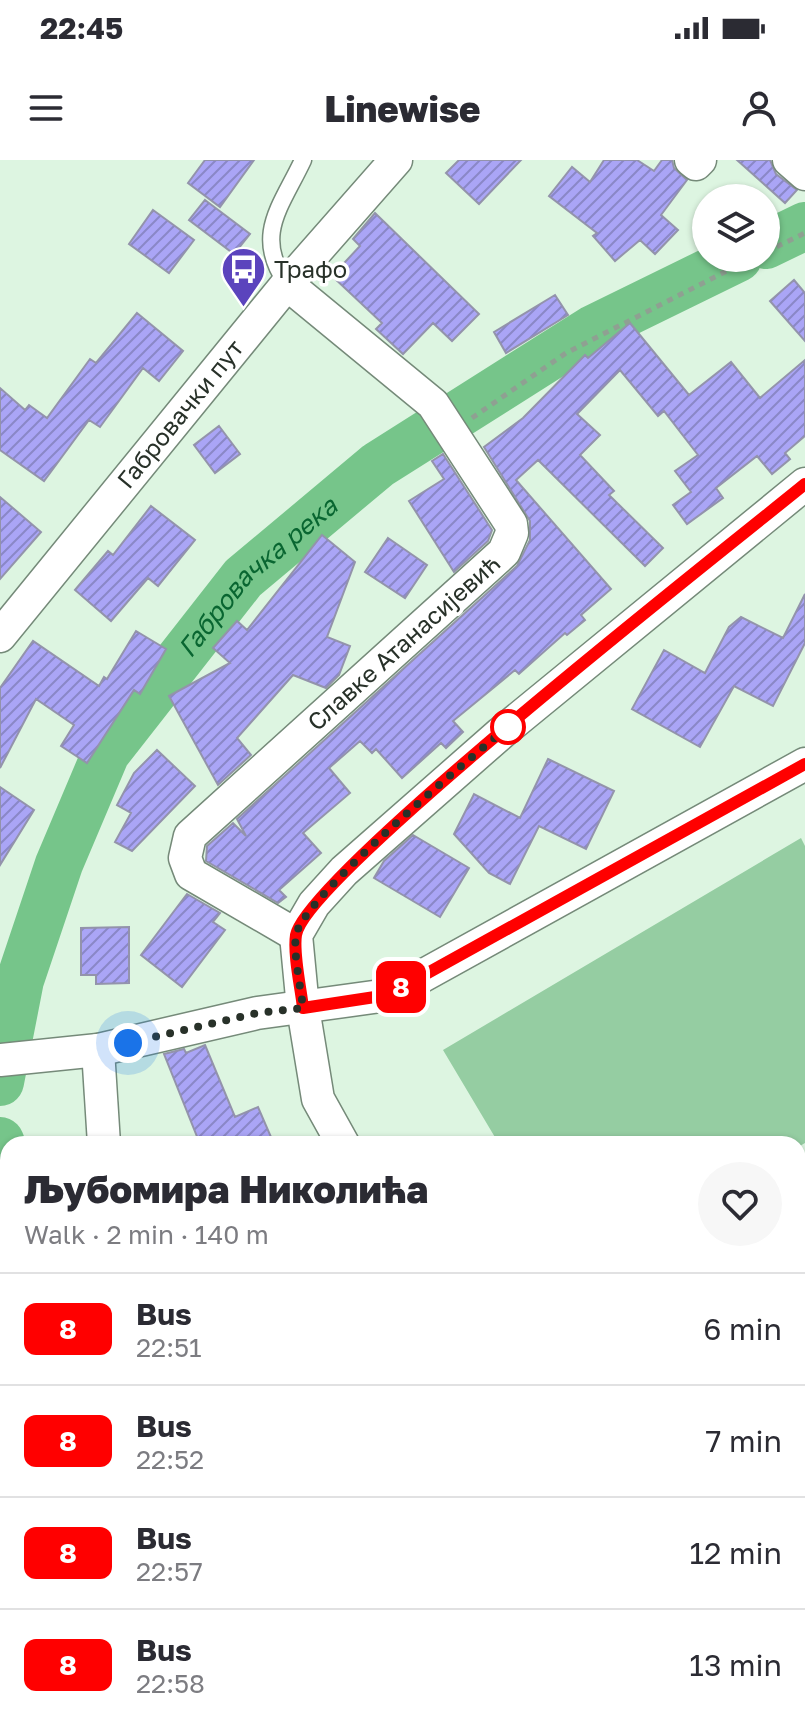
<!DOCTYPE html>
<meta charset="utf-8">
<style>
body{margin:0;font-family:"Golos Text",sans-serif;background:#f7f7f7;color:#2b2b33;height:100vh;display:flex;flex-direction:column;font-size:30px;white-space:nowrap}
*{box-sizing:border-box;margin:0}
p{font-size:26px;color:#7c7c81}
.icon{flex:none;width:44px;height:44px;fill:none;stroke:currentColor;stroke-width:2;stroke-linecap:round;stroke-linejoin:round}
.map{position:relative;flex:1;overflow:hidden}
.panel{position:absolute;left:0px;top:976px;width:806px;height:600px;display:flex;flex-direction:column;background:#fff;border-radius:24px 24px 0 0;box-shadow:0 2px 6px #0004}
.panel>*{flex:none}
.badge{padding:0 16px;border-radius:12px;font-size:28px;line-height:52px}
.fabs{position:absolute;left:692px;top:24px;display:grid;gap:16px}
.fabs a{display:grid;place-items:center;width:88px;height:88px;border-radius:50%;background:#fff;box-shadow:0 2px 6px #0004;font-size:40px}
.you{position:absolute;width:40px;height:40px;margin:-20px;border:6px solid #fff;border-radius:50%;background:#1a73e8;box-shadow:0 0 0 12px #1a73e833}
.map>.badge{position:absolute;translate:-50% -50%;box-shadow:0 0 0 4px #fff}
.round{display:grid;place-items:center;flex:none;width:84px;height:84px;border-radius:42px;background:#f7f7f7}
.overview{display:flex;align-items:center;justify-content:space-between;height:136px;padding:0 24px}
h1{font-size:38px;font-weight:800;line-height:60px}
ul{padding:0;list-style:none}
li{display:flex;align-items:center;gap:24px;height:112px;padding:0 24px;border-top:2px solid #e1e1e2}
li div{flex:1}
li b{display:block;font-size:30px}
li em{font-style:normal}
li .badge{min-width:88px;font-weight:700;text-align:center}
.status{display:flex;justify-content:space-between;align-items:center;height:56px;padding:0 40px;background:#fff;direction:ltr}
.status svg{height:22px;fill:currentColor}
header{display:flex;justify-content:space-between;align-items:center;height:104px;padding:0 24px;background:#fff;font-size:36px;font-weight:800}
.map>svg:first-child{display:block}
.pitch{fill:#95cda2}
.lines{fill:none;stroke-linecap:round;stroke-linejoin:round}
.stream{stroke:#76c58a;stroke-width:8}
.river{stroke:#76c58a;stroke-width:48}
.building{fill:url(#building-hatch);stroke:#9393ab;stroke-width:2}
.lane-casing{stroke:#758a79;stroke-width:19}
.street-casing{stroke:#758a79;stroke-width:35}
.path{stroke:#8fa092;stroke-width:5;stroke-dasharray:6 6;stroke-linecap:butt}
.lane{stroke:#fff;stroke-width:16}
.street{stroke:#fff;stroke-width:32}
.line-casing{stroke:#fff;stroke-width:18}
.line{stroke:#f00;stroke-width:12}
.walk{stroke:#283129;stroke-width:8;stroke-dasharray:0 14.4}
.stop-dot{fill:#fff;stroke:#f00;stroke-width:4}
.labels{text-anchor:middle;stroke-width:7;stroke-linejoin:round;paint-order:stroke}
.poi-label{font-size:24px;fill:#283129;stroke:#fff;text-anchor:start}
.street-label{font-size:24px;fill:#283129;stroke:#fff}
.water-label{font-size:26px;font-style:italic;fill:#096631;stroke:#fff}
</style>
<div class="status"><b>22:45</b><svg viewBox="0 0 49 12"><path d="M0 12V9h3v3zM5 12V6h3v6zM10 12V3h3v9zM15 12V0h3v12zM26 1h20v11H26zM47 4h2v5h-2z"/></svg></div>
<header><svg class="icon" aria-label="menu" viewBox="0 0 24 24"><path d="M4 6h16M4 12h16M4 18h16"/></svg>Linewise<svg class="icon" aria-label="person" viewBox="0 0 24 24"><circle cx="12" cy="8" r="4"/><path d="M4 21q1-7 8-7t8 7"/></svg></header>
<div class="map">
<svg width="805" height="1576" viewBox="0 0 805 1576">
<defs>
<pattern id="building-hatch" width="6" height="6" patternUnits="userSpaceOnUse" patternTransform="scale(2)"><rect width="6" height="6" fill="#aaa5f6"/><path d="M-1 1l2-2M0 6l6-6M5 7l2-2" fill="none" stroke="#8a87c7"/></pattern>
</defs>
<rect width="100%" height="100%" fill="#ddf5e1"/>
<path class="pitch" d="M801,678L805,686V983L798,987V984H499L443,890Z"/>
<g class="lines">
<path class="stream" d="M798,1548L805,1552
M671,1568L703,1576"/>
<g class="river">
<path d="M766,85L805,66"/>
<path id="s1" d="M0,922L20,820L59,704L106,593L243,418L378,305L593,169L738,98"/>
<path d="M0,981L8,1001"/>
<path d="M46,1568V1576"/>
</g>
</g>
<path class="building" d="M205,0H254L220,47L188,23Z
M459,0H521L479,44L446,13Z
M604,0H637L654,11L662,0H672L674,8L687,20L661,55L678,70L655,94L640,80L615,101L593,76L597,73L549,36L572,7L590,22Z
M737,0H770L776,14L797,30L785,43Z
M205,40L250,74L234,94L189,60Z
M153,50L194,80L169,113L129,84Z
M375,53L479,154L452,181L433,163L403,194L376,169L382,163L332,116L360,86L353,79Z
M794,120L805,133V181L770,141Z
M555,135L568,155L506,193L494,172Z
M137,153L183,191L159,221L143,208L100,267L89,260L44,321L0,290V228L25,250L29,245L47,258L90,199L96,203Z
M630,163L689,235L731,202L760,238L805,200V276L785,293L790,299L772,314L757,296L716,328L723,338L687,364L673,345L691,332L675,311L698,295L664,251L658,256L620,210L577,254L600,275L580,295L614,331L609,335L663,388L645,406L538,300L516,320L611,429L581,455L585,460L567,475L565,473L519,514L515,510L453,561L463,572L446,588L441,583L402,618L376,589L372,593L360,581L329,608L350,633L303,673L321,693L279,730L286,737L278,743L206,701L207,686L233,663L246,676L237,659L517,406L530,380V361L484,287L523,258L585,195L588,198Z
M219,266L240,294L215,313L194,285Z
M443,294L492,370L488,381L454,412L409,341L444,319L432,301Z
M0,337L41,372L0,419Z
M151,346L195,380L158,426L148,418L111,461L75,430L108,391L113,395Z
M322,375L355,402L327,477L350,486L339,515L326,528L293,515L237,578L251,595L218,625L169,536L230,503L213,488L237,461L247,470Z
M388,378L427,405L405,438L365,412Z
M805,434V483L773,546L734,526L700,587L632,549L664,490L705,513L729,467L741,457L783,478Z
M136,471L166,489L140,534L134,530L87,603L61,586L74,565L36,539L0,608V528L33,481L99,526L104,517L107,519Z
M157,590L195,626L132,691L115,682L131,653L117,645L134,613Z
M548,599L614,631L586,689L539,666L510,724L489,713L454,674L474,634L520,658Z
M0,627L34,650L0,705Z
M413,675L469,708L440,757L374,718L384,701Z
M187,734L220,753L213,762L225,770L182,827L141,795Z
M129,767V823L96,824V815H81V768Z
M205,885L235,957L258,947L274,984H200L164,894L184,889L186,893Z"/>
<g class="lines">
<defs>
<path id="lane" d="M287,124C253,75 281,47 303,0"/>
<g id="street">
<path d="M691,0L696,4L700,0"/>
<path d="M789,0L805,14"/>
<path d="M287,124L433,244L511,364L512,373L504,392L190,676L185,698L191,714L296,775"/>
<path id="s2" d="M0,476L287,124L396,0"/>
<path d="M98,890L104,984"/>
<path d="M0,900L98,890L257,853L388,835L805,604"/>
<path d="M343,984L318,939L303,848L296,775L314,744L344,711L501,573L805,324"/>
<path d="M206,1568L211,1576"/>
<path d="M585,1568L586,1576"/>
<path d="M797,1568L805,1572"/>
</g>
</defs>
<use href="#lane" class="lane-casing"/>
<use href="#street" class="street-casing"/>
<path class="path" d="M766,92L805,73
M472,258L566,193L752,98"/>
<use href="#lane" class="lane"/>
<use href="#street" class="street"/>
</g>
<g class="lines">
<defs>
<path id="line" d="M805,324C732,384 306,716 296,775C293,794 301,829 303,848L388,835L805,604"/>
</defs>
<use href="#line" class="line-casing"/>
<use href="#line" class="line"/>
<path class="walk" d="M128,883L257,853L303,848C301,829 293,793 296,775C303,737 470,598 508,567"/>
</g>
<defs>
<symbol id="bus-pin" viewBox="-11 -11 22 30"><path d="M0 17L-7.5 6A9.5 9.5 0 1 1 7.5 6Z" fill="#5b44bd" stroke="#fff"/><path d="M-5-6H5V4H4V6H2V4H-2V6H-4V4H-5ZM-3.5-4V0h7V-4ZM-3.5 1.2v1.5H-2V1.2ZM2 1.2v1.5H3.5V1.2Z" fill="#fff"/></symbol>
</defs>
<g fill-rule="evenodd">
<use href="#bus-pin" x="218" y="84" width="51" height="69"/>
</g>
<circle class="stop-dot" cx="508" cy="567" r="16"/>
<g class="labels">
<g class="poi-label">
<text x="274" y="118">Трафо</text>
</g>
<g class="street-label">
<text dy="8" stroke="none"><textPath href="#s2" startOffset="286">Габровачки пут</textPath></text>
<text transform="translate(404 483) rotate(-42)" y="8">Славке Атанасијевић</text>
</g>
<g class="water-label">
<text dy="9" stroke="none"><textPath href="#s1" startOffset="580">Габровачка река</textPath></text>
</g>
</g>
</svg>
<div class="fabs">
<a><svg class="icon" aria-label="layers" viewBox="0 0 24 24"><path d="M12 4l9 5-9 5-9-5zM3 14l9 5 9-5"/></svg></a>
</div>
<div class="you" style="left:128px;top:883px"></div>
<b class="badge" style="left:401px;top:827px;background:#f00;color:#fff">8</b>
<section class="panel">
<div class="overview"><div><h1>Љубомира Николића</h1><p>Walk · 2 min · 140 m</p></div><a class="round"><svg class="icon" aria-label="heart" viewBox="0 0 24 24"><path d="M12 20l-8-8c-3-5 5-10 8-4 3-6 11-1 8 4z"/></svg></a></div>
<ul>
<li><span class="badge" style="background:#f00;color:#fff">8</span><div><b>Bus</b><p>22:51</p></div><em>6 min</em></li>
<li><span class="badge" style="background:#f00;color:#fff">8</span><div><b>Bus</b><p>22:52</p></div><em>7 min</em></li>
<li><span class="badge" style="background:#f00;color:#fff">8</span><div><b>Bus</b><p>22:57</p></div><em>12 min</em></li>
<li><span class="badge" style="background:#f00;color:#fff">8</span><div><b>Bus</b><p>22:58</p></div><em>13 min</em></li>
</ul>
</section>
</div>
